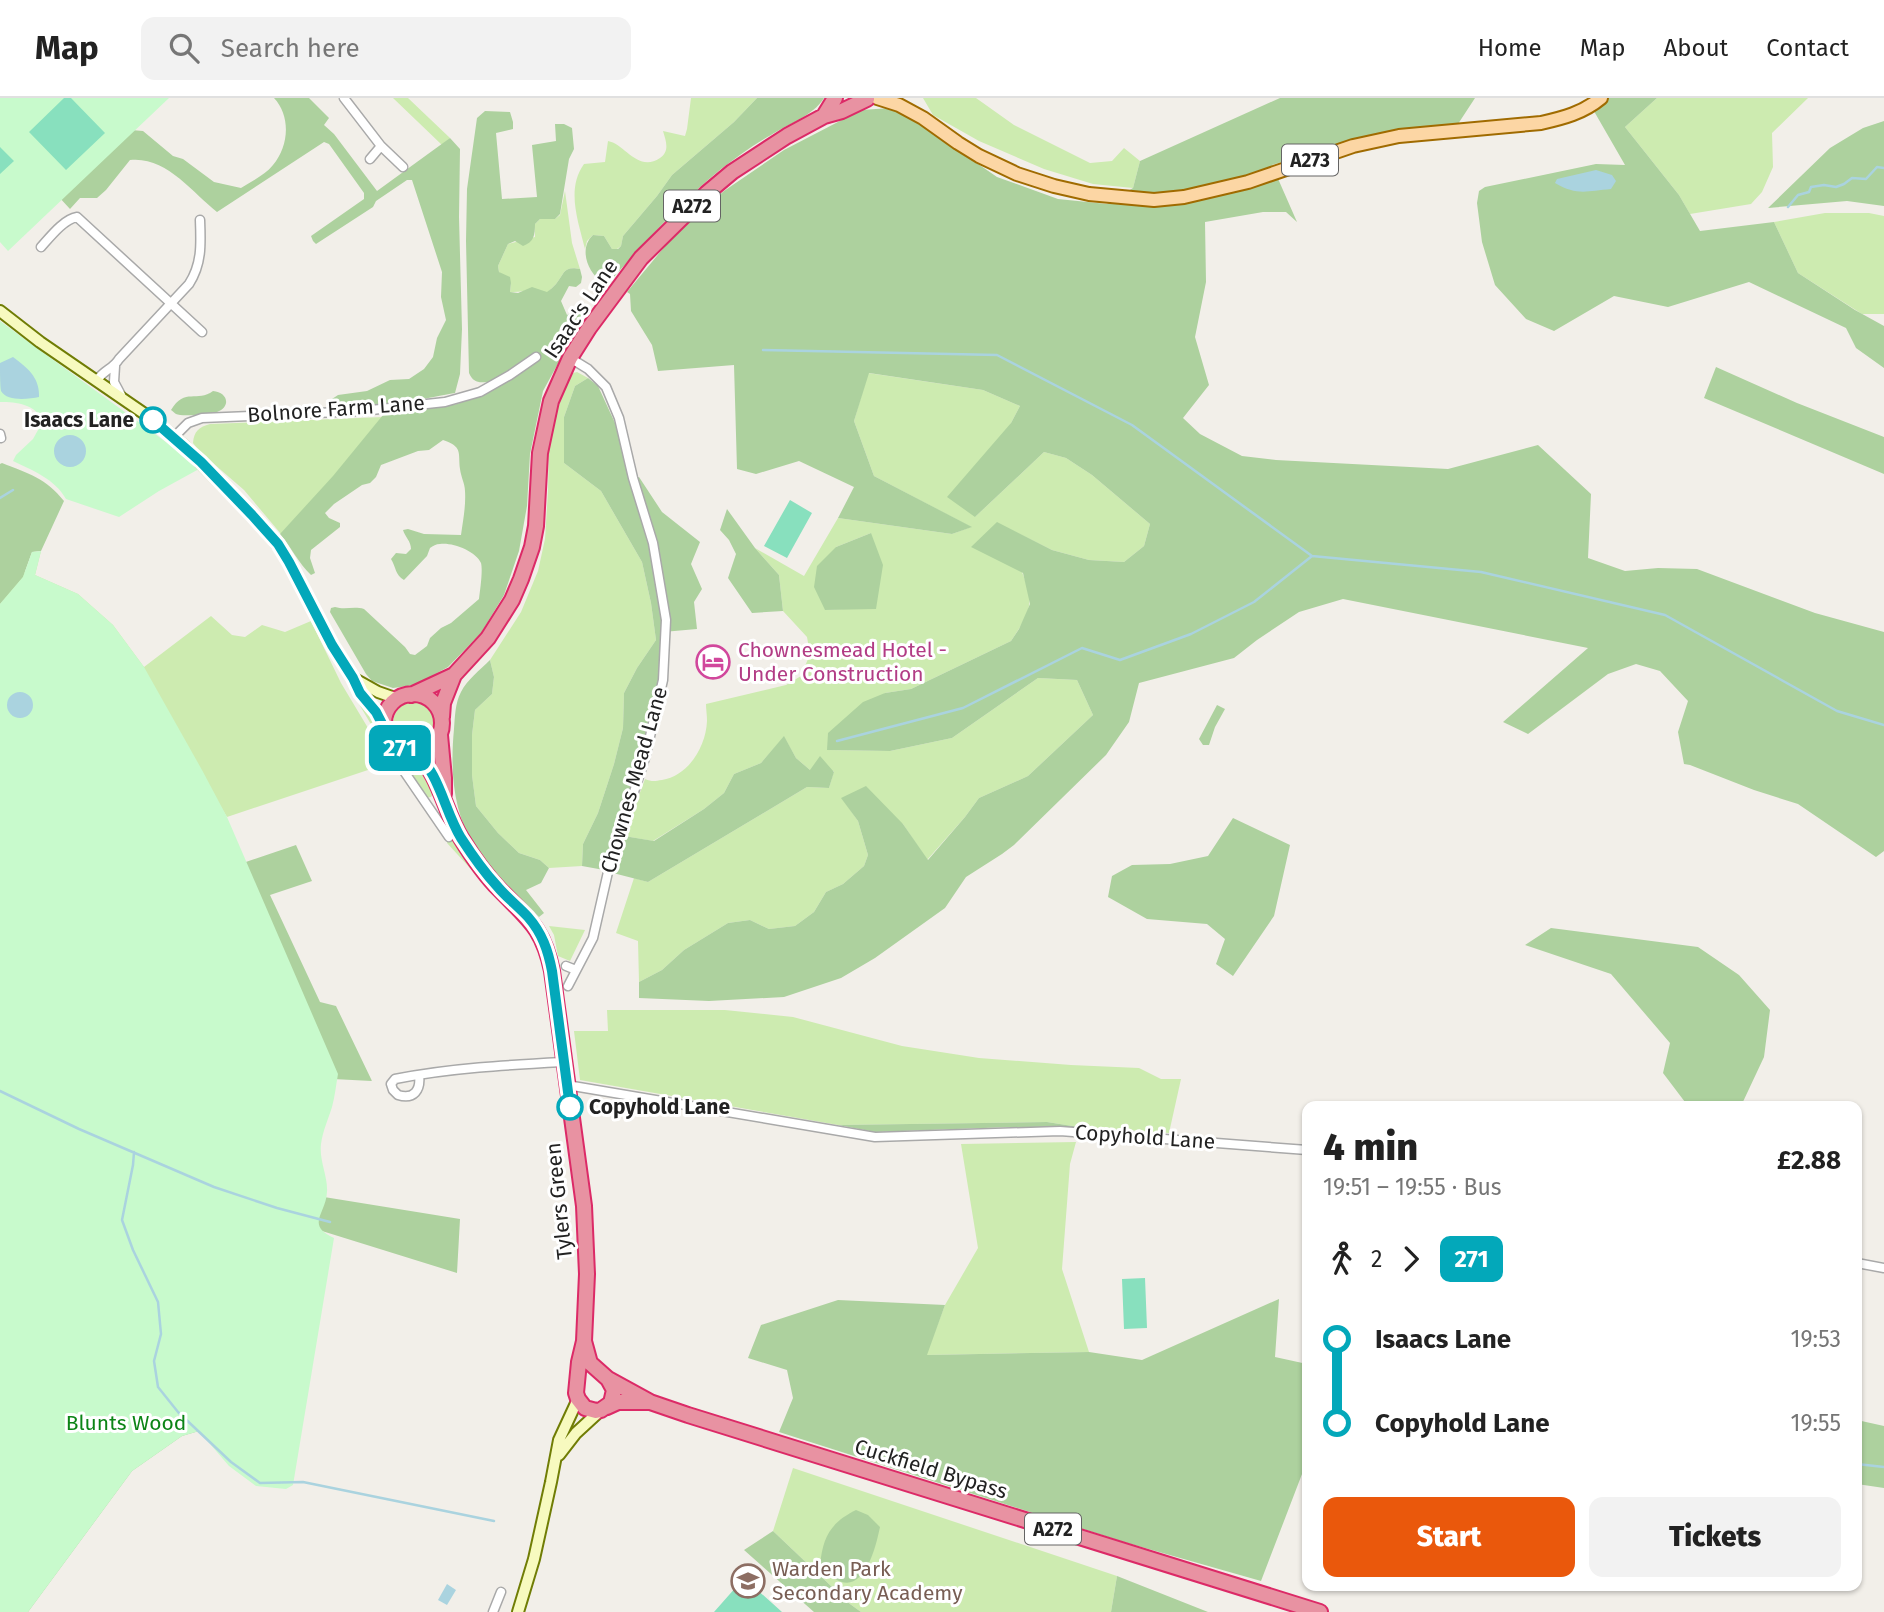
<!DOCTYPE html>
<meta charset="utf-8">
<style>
body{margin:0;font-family:"Fira Sans",sans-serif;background:#f2f2f2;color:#222;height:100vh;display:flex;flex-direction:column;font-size:26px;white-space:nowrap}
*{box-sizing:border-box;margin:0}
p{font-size:23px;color:#767676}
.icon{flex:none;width:38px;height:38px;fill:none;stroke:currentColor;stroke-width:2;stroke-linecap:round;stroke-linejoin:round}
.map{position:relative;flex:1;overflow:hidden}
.details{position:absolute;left:1302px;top:1003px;width:560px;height:490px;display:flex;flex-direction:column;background:#fff;border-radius:14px;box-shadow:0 2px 5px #0004}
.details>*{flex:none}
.badge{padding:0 14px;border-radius:10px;font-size:24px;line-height:46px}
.map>.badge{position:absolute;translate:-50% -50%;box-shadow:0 0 0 4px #fff}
.legs{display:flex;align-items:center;gap:10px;height:77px;padding:0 21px;font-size:23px}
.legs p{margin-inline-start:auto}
.summary{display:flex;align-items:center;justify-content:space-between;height:119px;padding:0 21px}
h1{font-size:38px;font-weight:800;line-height:52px}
.cta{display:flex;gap:14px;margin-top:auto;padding:14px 21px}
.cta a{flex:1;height:80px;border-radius:14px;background:#ea580c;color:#fff;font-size:28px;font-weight:800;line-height:80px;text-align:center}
.cta a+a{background:#f2f2f2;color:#222}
ul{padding:0 21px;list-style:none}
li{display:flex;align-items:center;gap:24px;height:84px;font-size:26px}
li i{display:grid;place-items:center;width:10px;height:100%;margin:0 9px;background:currentColor}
li i::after{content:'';width:18px;height:18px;margin:-9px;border:5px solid;border-radius:50%;background:#fff}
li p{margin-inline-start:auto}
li:first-child i{background:linear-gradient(#0000 50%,currentColor 0)}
li:last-child i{background:linear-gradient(currentColor 50%,#0000 0)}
header{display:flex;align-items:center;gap:42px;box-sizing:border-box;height:98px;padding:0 35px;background:#fff;border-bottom:2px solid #e0e0e0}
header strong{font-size:33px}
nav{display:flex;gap:38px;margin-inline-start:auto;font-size:24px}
.search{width:490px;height:63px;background:#f2f2f2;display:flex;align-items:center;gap:18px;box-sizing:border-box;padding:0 24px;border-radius:14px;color:#767676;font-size:26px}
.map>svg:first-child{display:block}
.grass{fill:#cdebb0;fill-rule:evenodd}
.forest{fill:#add19e}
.park{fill:#c8facc}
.pitch{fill:#88e0be}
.water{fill:#aad3df}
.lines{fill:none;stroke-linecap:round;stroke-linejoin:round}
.stream{stroke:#aad3df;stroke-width:2.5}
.street-casing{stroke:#a9a9a9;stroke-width:11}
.secondary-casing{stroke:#707d05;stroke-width:14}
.primary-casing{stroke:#a06b00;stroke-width:16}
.highway-casing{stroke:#dc2a67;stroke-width:18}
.street{stroke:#fff;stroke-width:8}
.secondary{stroke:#f7fabf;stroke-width:10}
.primary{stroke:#fcd6a4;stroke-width:12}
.highway{stroke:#e892a2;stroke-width:14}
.line-1-casing{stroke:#fff;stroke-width:16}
.line-1{stroke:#03a8ba;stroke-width:10}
.stop-1-dot{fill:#fff;stroke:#03a8ba;stroke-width:3.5}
.labels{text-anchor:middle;stroke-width:6;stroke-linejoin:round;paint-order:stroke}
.shield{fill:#fff;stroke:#646464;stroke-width:2}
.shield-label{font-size:19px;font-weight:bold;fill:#222}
.street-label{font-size:21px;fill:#222;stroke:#fff}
.stop-label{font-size:21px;font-weight:bold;fill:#222;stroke:#fff;text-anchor:end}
.hotel-label{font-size:21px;fill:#b23c85;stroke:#fff;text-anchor:start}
.park-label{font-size:21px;fill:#0c8416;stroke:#fff}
.education-label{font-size:21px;fill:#785e54;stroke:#fff;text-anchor:start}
</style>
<header>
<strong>Map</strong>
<div class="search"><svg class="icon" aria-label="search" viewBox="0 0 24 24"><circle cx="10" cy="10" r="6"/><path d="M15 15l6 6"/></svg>Search here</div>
<nav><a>Home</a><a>Map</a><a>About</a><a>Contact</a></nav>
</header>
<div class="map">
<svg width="1884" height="1514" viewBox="0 0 1884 1514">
<rect width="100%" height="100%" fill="#f2efe9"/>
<path class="grass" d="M393,0H408L450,40L442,47Z
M691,0H757L734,24L672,77L657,98L623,138L621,148L617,151H612L604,138L593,137L587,143L585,151C578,123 566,91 584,66L605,64L608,43C625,46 638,75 660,60C670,53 666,43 663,33L685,38L687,31Z
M923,0H976L1014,27L1090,65L1112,63L1124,50L1140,63L1133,90L1093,86L1044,71L979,43L933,17Z
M1657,0H1808L1772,35L1773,69L1762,94L1751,106L1690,116L1679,97L1625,29Z
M565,93L572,145L580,171C563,168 565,175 556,186C553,189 550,192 547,195C532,188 524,195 510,194L511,185L499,174L498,168L508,146L535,139V126L540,121H555L560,117Z
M1825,115H1869L1884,118V216H1862L1798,175L1774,124Z
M577,274L588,280L575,288L564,319V365L601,393L642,464L651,505L656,542L637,570L624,595L623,630L614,666L598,715L583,746L582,768L549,770L540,762L519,755L498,735L476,708L472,677V637L475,612L492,596L494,579L490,562L521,514L538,473L545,441L548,393L549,347L559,305L570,276Z
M868,275L983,292L1020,308L1011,325L975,419L1044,354L1066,360L1092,377L1150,426L1144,448L1124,464L1089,462L1052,452L997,425C1007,443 1033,487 1029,508C1026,520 1018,533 1011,543L911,591L885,595L828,652L890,653L952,640L1038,580L1077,582L1093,617L1028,678L979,700L965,719L927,762L903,726L842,700L858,723L868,757L864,768L843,786L826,794L814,814L795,828L769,831L750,822L728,825L684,852L662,872L639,884L638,843L616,835L634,780L648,784L807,689L829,690L834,673L810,672L796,660L784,639L761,665L734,676L724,695L704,711L653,743L624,738L645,681C652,684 655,683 662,682C688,678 706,649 707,623C707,617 706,611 706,606L786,587L801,578L810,556L807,539L783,513L779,477L755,450L804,478L838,420L952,436L971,429L874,378L854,323ZM871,435L844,511L825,512L836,449Z
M383,319L334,379L281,436L244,392L199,353L193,345C194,333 199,329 210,326Z
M41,453L35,477L78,496L113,527L144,569L211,518L232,537L245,539L262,527L285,534L311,523L341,585L389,665L227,719L219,706L0,506Z
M353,596L370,616L384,645L389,651L396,656L419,666L434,694L431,699L425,700L399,662L391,660Z
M393 625a21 21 0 1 1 42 0a21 21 0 1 1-42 0Z
M438,714L442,715L490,792L447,745L448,741L436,715Z
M549,828L585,832L570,863L558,858L554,837Z
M607,912H725L793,919L902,948L979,960L1071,967L1139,970L1161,981H1181L1169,1035L1079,1029L1047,1024L838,1027L580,982L574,933H608Z
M1076,1044L1070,1066L1062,1171L1089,1254L926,1257L945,1207L978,1150L961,1046Z
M793,1370L1117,1478L1111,1514H861L850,1506L773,1433Z"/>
<path class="forest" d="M274,0H309L329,20L324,27L334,36L377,93L450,40L460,51L459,119L462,231L460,276L455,295C427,300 351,316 328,307L329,303L338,297L367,293L390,282L409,281L424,271L433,259L437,240L446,222L441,199L442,174L412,82H407L376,103L373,109L316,146L313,143L311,138L364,101V95L329,46L324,44L217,114C192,94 166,58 130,62L106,92L97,100H80L70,111L58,98L131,32L143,33L173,58L183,61L214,84L241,90C252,83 265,77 273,67C289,48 291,18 274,0Z
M757,0H824C813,18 788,26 771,37C753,47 737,59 721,71C680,104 646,144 610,183L603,185C588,175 578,151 593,137L604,138L612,151H618L621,148L623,138L657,98L672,77L734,24Z
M1280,0H1475L1458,26L1354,41L1272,67L1297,124L1286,114H1263L1205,124L1206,184L1195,239L1209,287L1183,320L1200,336L1242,358L1276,362L1448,371L1538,347L1591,396L1588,460L1625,473L1658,470L1697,471L1815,515L1884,534V753L1876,759L1798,706L1754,692L1690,667L1684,666L1678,634L1688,603L1660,573L1636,566L1608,576L1528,636L1503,624L1588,550L1343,501L1299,514L1257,542L1234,560L1139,585L1129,624L1106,657L1014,747L1002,756L966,779L945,810L875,860L841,880L784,899L709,903L639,900V884L662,872L684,852L728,825L750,822L769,831L795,828L814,814L826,794L843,786L864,768L868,757L858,723L841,700L866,688L903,726L928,762L965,719L979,700L1028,678L1093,617L1077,582L1038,580L952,640L890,653L827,652L828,635L863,604L885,595L911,591L1011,543L1019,531L1030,506L1023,475L971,449L997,424L1052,452L1089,462L1124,464L1144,448L1150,426L1092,377L1066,360L1044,354L975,419L947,399L1011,325L1020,308L983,292L869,275L854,323L874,378L972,429L952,436L838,420L854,389L799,363L756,376L737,371L734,267L658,273L652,247L631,213L630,196L627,194L666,147L688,124L724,93L784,52L861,12L891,10L914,22L997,79L1058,101L1107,106L1133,90L1140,63Z
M1597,0H1657L1625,29L1679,97L1700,133L1774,124L1798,175L1855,212L1884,228V270L1856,250L1846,230L1749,184L1668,209L1614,198L1554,233L1526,221L1495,187L1482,144L1477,105L1479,93L1485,89L1596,66L1625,67L1591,8Z
M485,13L510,14L513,24V31L496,35L502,101L537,99L532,47L556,43L555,26H564L572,30L574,51L569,61L560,116L555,121H540L535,126C535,137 534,144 523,148L515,143L508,146L498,168L499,174L510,179L511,185L510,194L518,195L532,189L547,194C550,192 553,189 556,186C565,175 563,168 580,171L582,179L581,185L576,189L569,188L561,203L567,217L586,208L587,213L574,224L577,231L543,293L530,356L527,408L519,453L504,497L481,535L448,569L415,587L393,590L372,583L366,576L330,514L331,510L335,509C345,512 354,508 364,511L405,549L410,556L415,557L427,548L430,540L441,530L451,525L479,501C480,492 483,473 481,465C476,453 452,444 440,446C436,446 433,448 430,450L427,458L404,482C395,477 396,469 391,461L396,455L406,456L411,451C411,443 405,439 403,432L408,431L424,436L461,437C463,422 466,408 465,393C465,386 461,379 460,371C458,354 463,349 443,342L429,352L418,353L381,367L376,379L370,385L362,387L334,406L325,415L329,420L340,425V429L311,452L310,460L315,475L311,477C299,466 291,449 280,436L333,378L383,317L457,306L490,293L487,284C478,285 473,284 469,275L466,143L467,91L477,20Z
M1884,23V108L1847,103L1768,110L1830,50L1863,30Z
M1716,269L1797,305L1884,339V376L1704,300Z
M588,280L598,288L615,325L630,384L639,379L662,414L700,444L691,466L702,491L694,504L697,531L663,534L659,580L640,658L604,772L582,768L583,746L598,715L614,666L623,630L624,595L637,570L656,542L651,505L642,464L601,393L564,365V319L575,288Z
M213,293C227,294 232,308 217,314C210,316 182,319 176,316C174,315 173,313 171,312C185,289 197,305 213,293Z
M2,365C29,376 46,380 64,403L41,453L32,454L23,479L0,506V366Z
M727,411L755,450L779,477L783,513L752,515L728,480L736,456L729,442L720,432Z
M871,435L883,467L876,511L825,512L814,489L817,468L836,449Z
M490,562L494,579L492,596L475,612L472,637V677L476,708L498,735L519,755L540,762L549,770L541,785L526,792L544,815L539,819C517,799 491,778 476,752C453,715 450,674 454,631C455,619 455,605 461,594C467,582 480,572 490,562Z
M1217,607L1225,611L1215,629L1209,647H1203L1199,641Z
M784,638L796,660L810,672L820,658L834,674L829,690L807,689L648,784L613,775L624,738L654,743L704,711L724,695L734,676L761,665Z
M1233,720L1290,747L1274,818L1233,878L1216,866L1225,841L1207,826L1147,821L1108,799L1112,778L1132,767L1170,766L1208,758Z
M296,747L312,783L270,797L320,904L336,908L372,983L333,981L320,1035L318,1063L324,1099L460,1121L457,1175L322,1133L276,1124L199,1333L182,1338L132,1373L28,1514H0V1308L237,767Z
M1551,830L1698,849L1739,877L1770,912L1764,959L1741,1008H1688L1663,975L1670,945L1611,876L1525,847Z
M1047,1024L1079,1029H1011L875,1034L838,1027Z
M1279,1201L1275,1259L1307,1266V1363L1261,1483L1124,1444L779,1334L793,1300L787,1272L748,1260L761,1227L838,1202L945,1207L927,1257L1089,1254L1142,1262Z
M1857,1322L1884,1328V1390L1857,1386Z
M856,1412L868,1417L880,1429C873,1463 857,1511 820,1467C823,1439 830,1425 856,1412Z
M773,1433L850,1506L861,1514H814L744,1452Z
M1117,1478L1208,1514H1111Z"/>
<path class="park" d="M0,0H169L8,153L0,144Z
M0,223L166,344L199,371L159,393L119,419L66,401C55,381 32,372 13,363L16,357L33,341L43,323C35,306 17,304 0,304Z
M41,453L35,477L78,496L113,527L144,569L202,672L227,719L338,976C336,987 335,998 332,1009C328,1022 323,1032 321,1046C319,1063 328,1078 327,1094C326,1116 305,1127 334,1140L293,1387L286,1391L256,1388L229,1368L199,1333L182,1338L132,1373L28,1514H0V506L23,479L32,454Z"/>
<path class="pitch" d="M64,0H71L105,35L66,72L29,34Z
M0,49L14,63L0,76Z
M790,402L812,415L787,460L764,448Z
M1145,1180L1147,1230L1124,1231L1122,1181Z
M744,1480L782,1514H714Z"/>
<path class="water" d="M1596,72L1612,77L1616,83L1611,91C1587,93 1577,98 1555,85L1557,81Z
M13,259C28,270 40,280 39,299C29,301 7,304 1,293C0,287 0,273 0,265Z
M54 353a16 16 0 1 1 32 0a16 16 0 1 1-32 0Z
M7 607a13 13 0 1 1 26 0a13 13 0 1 1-26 0Z
M447,1486L456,1492L447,1507L438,1502Z"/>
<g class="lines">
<path class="stream" d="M1788,109L1798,97L1809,94L1811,89L1824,87L1836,89L1844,86L1852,80L1866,81L1877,69L1884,70
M763,252L997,257L1132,327L1312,458L1481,474L1665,517L1837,613L1884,627
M0,400L13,392
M837,643L963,610L1082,550L1120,562L1191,536L1254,504L1312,458
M0,993L79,1031L214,1089L277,1110L330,1124
M134,1054L133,1067L122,1122L133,1152L158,1204L161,1236L154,1263L158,1289L178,1314L231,1364L260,1385L303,1384L494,1423
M1857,1366L1884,1369"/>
<defs>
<path id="street" d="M344,0L381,48L403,69
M370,61L381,48
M41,149C50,139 64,121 77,119L202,234
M115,268L114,284L121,297
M97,282C105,271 113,271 119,261L189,186C202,166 201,146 200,122
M0,336L1,340
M174,339L188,325L202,320L362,313L445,304L480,294L510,277L536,259
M399,666L449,739
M566,868L576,872
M568,888L593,840L608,774L645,660L663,582L666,522L653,445L633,380L619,320L606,289L588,271L570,260
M419,977C421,992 414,1002 398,997L393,992L391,986L395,981C451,970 508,967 564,964
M567,987L875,1039L1060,1033L1307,1052
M1857,1165L1884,1170
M493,1514L501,1494"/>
<path id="secondary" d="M0,213L40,244L155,323L184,348L252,417L278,447L289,464L332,547L353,580L360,595L376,614L385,630
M353,580L378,594L398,601
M559,1357L576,1335L601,1312
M518,1514L534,1461L551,1384L559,1342L578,1301"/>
<path id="primary" d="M877,0L899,7L923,20L958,45L979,58L1017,76L1054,88L1089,96L1154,102L1184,99L1248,84L1353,48L1399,38L1541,25C1563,20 1583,15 1601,0"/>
<path id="highway" d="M824,18L835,0
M384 625a29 29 0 1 1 58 0a29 29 0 1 1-58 0Z
M411,597L454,577
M442,619L443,605L454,577L488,540L512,502L521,481L532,449L536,428L540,355L551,303L570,260L589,230L641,160L707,95L732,74L787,38L824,18L842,13L867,1
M440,637L444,680V696
M415,654C440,676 444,712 461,740C472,758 485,777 500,792C529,822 543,830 552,873L584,1108L587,1176L584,1243L579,1264L576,1295L578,1301L585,1310L596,1313L601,1312L611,1305L614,1292L608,1281L590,1265L584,1243
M608,1281L650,1304L688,1317L1320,1514
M607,1309L618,1304H649"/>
</defs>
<use href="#street" class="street-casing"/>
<use href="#secondary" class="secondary-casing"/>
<use href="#primary" class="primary-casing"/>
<use href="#highway" class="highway-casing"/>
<use href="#street" class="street"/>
<use href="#secondary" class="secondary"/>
<use href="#primary" class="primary"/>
<use href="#highway" class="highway"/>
</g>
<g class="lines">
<defs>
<path id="line-1" d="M153,322L201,364L252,417L278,446L289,464L332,547L353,580L360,595L376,614L392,645L407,653L415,654C440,676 444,712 461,740C472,757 483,773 497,788C506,799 518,808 528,819C542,835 548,852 552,873L570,1009"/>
</defs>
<use href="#line-1" class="line-1-casing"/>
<use href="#line-1" class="line-1"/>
</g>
<defs>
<symbol id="hotel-ring" viewBox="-11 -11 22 22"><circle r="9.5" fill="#fff" stroke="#d1479c" stroke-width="1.5"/><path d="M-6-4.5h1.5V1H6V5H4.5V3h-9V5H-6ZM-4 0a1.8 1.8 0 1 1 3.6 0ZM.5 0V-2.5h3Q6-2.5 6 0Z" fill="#d1479c"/></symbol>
<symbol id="school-ring" viewBox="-11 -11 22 22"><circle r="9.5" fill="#fff" stroke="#8d6e63" stroke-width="1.5"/><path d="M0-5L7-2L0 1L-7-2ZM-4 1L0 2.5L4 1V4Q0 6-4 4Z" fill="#8d6e63"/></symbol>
</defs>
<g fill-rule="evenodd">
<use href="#hotel-ring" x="694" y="545" width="38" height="38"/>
<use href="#school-ring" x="729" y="1464" width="38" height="38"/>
</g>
<g class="stop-1-dot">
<circle cx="153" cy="322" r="12"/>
<circle cx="570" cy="1009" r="12"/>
</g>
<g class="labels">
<g class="shield">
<rect x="1282" y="46.5" width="56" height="31" rx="5"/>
<rect x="664" y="92.5" width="56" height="31" rx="5"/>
<rect x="1025" y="1415.5" width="56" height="31" rx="5"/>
</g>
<g class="shield-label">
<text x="1310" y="69">A273</text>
<text x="692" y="115">A272</text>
<text x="1053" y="1438">A272</text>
</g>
<g class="street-label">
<text transform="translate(581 211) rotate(-56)" y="7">Isaac's Lane</text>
<text transform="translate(336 311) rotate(-4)" y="7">Bolnore Farm Lane</text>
<text transform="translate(634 682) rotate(-74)" y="7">Chownes Mead Lane</text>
<text transform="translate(1145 1039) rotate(4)" y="7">Copyhold Lane</text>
<text transform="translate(559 1103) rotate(-96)" y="7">Tylers Green</text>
<text transform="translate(931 1371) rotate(17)" y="7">Cuckfield Bypass</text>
</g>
<g class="stop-label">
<text x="134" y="329">Isaacs Lane</text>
<text x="589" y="1016" text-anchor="start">Copyhold Lane</text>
</g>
<g class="hotel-label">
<text x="738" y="559">Chownesmead Hotel -<tspan x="738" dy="24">Under Construction</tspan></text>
</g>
<g class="park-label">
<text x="126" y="1332">Blunts Wood</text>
</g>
<g class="education-label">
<text x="772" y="1478">Warden Park<tspan x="772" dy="24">Secondary Academy</tspan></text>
</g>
</g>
</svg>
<b class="badge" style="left:400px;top:650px;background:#03a8ba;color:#fff">271</b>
<section class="details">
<div class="summary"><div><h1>4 min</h1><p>19:51 – 19:55 · Bus</p></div><b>£2.88</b></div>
<div class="legs"><svg class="icon" aria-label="walk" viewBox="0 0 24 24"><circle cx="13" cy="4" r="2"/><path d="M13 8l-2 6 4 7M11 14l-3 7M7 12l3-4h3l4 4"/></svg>2<svg class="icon" aria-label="forward" viewBox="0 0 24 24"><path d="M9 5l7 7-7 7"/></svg><b class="badge" style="background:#03a8ba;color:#fff">271</b></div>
<ul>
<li><i style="color:#03a8ba"></i><b>Isaacs Lane</b><p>19:53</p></li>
<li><i style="color:#03a8ba"></i><b>Copyhold Lane</b><p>19:55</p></li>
</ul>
<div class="cta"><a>Start</a><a>Tickets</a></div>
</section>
</div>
